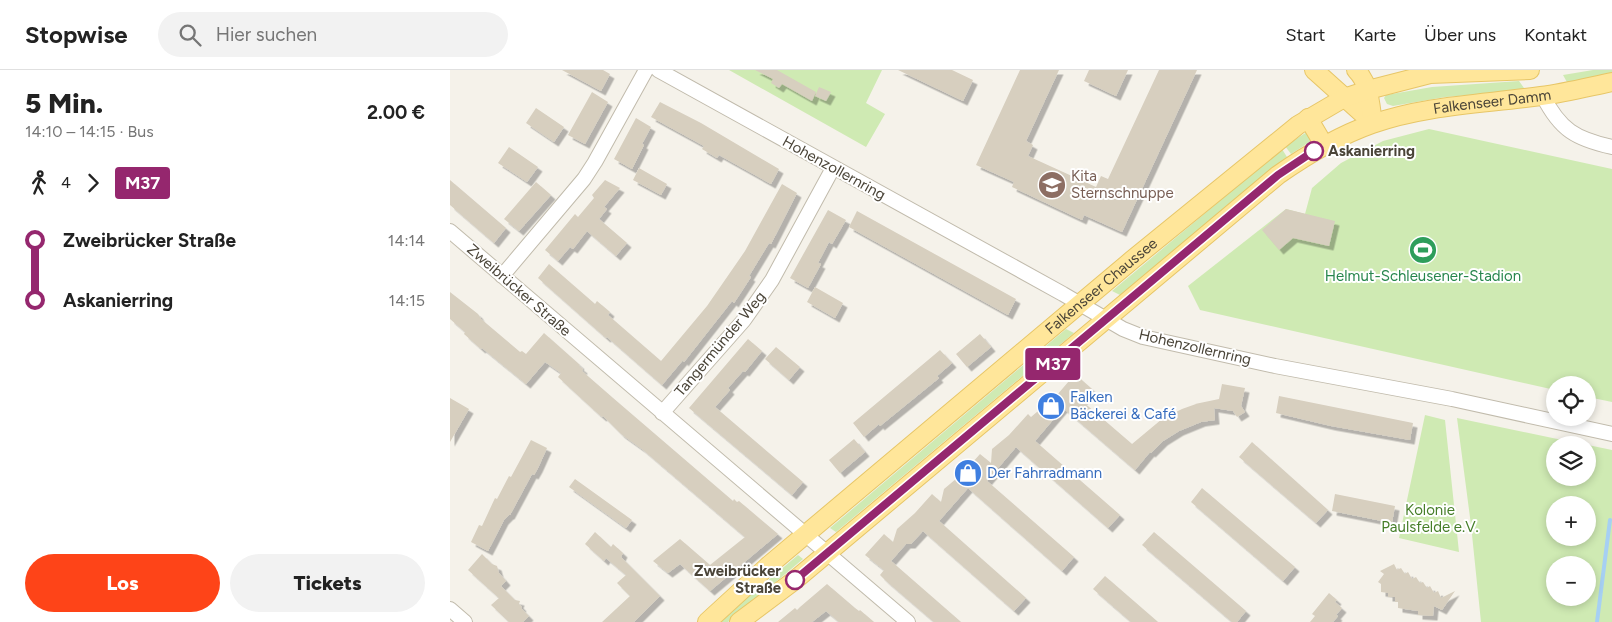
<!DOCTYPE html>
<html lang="de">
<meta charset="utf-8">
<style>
body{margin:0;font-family:Figtree,sans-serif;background:#f2f2f2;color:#222;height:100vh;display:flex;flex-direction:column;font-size:19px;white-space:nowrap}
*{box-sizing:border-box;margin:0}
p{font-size:16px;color:#767676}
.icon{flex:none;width:28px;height:28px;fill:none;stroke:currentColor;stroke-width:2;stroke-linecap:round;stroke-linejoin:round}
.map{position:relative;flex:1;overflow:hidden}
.details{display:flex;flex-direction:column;background:#fff;width:450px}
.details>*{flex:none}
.badge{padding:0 10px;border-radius:4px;font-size:18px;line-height:32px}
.fabs{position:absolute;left:1096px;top:306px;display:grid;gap:10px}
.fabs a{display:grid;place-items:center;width:50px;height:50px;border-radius:50%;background:#fff;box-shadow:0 2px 8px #0003;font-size:25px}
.map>.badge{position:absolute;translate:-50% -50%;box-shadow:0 0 0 2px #fff}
.legs{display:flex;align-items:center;gap:8px;height:55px;padding:0 25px;font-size:16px}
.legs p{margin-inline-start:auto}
.summary{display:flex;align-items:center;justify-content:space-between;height:85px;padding:0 25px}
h1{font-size:28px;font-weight:800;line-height:38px}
.button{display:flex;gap:10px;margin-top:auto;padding:10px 25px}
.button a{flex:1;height:58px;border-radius:30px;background:#fe4418;color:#fff;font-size:20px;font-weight:800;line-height:58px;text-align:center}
.button a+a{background:#f2f2f2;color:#222}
ul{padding:0 25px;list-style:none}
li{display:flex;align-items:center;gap:18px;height:60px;font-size:19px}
li i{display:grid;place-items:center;width:8px;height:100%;margin:0 6px;background:currentColor}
li i::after{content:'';width:12px;height:12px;margin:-6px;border:4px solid;border-radius:50%;background:#fff}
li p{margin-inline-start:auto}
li:first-child i{background:linear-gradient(#0000 50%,currentColor 0)}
li:last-child i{background:linear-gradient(currentColor 50%,#0000 0)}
header{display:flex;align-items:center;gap:30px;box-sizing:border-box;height:70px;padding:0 25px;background:#fff;border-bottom:1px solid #e0e0e0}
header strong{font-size:24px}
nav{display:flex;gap:28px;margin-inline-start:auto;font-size:18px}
.search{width:350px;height:45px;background:#f2f2f2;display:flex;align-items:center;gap:12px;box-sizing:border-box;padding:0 18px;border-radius:28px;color:#767676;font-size:19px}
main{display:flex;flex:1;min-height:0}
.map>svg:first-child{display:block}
.green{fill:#cfeab3;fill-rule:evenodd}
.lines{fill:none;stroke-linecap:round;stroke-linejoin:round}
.stream{stroke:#a6d0f3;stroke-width:4}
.building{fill:#d7cfbf;filter:url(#shadow)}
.minor-casing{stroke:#c1bbac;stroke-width:16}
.major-casing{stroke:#e7c667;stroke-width:20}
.minor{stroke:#fff;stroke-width:14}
.major{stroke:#ffe69a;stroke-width:18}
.line-1-casing{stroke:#fff;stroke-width:11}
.line-1{stroke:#95276e;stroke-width:8}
.stop-1-dot{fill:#fff;stroke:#95276e;stroke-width:2.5}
.labels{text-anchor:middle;stroke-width:4;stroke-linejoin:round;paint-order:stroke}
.street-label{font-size:15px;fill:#4a4438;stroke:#fff}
.stop-label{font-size:15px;font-weight:bold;fill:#4a4438;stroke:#fff;text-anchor:start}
.education-label{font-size:15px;fill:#785e54;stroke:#fff;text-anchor:start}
.leisure-label{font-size:15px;fill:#27864d;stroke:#fff}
.shop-label{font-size:15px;fill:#366cbe;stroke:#fff;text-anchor:start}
.park-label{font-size:15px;fill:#467e29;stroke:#fff}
</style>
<header>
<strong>Stopwise</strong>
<div class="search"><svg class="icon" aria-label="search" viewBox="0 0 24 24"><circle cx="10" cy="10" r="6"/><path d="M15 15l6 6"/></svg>Hier suchen</div>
<nav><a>Start</a><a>Karte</a><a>Über uns</a><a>Kontakt</a></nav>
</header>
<main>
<section class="details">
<div class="summary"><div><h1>5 Min.</h1><p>14:10 – 14:15 · Bus</p></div><b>2.00 €</b></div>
<div class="legs"><svg class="icon" aria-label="walk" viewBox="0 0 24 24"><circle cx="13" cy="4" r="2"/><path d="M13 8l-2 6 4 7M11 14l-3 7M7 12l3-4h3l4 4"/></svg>4<svg class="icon" aria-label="forward" viewBox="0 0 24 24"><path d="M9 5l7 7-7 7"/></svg><b class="badge" style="background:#95276e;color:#fff">M37</b></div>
<ul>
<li><i style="color:#95276e"></i><b>Zweibrücker Straße</b><p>14:14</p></li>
<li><i style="color:#95276e"></i><b>Askanierring</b><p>14:15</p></li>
</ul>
<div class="button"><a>Los</a><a>Tickets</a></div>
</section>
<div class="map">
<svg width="1162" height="552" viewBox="0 0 1162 552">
<defs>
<filter id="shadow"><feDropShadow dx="4.5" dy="4.5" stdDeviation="0" flood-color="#0004"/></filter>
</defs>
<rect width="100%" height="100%" fill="#f5f2ea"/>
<path class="green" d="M279,0H432L416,33L435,44L416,77Z
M1143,0H1162V6L1118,14L1113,5Z
M1069,11L1074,18L1073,21L995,27L943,36L937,34L934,28L936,25L982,17Z
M979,59L1162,99V332L1138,327V315H1105V320L750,240L738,216L836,139L855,144L862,118L891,93L933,71Z
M857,62L862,67L861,71L841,84L835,76Z
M832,79L837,87L670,225L662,221Z
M616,259L624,263L386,462L380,458Z
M975,345L995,350L1009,482L949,468Z
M1007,348L1136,375H1105V408H1138V375L1162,380V552H1031L1021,455ZM1105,435H1138V468H1105ZM1105,495H1138V528H1105Z
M348,485L353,489L278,552H269Z"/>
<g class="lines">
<path class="stream" d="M1147,552L1160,450"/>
</g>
<path class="building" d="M112,0H153L160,4L151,21Z
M305,0H327L366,22L362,31L332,14L329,18L321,13L323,9Z
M448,0H502L523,10L513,31Z
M570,0H609L576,71L583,75L578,86L646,117L651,106L658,109L709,0H747L672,162L634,145L632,150L562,117L564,112L526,95Z
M639,0H678L666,26L634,11Z
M369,17L381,22L376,31L365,26Z
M142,22L158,32L135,74L118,65Z
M210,32L251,53L329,99L321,114L269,85L267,88L252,79L254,76L201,47Z
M86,38L114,57L104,72L76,53Z
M186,48L201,57L192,74L194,75L182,99L164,89Z
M59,77L88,97L77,112L48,93Z
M189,98L217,114L211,125L183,110Z
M0,110L56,158L44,173L0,135Z
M155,110L170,118L154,137L157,139L149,149L177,173L166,186L137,161L123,179L120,177L108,191L95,180L125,144L128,147L144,128L142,125Z
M86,112L101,125L69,161L54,149Z
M332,114L347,123L321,174L319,173L299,206L301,207L284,233L282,231L234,292L233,290L212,315L157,267L156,268L88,208L99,194L145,234L147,231L160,242L158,245L211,291L257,236L295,181Z
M836,139L885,151L879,176L843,168L829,180L812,160Z
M378,140L396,150L382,174L379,172L368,193L371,194L358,218L340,208Z
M407,141L566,229L558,245L399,157Z
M365,217L393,233L385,248L357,232Z
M0,222L28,244L31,249L70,282L72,281L76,284L94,263L130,295L129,296L133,299L132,301L163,328L283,431L284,429L287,432L289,431L328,464L260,521L230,494L218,503L203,491L230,469L260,495L295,467L192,379L171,364L153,346L152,347L145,341L108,307L111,303L95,292L76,314L32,278L31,279L14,264L15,262L0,249Z
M530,264L541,277L517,297L506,284Z
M298,269L312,281L295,302L293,301L278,318L280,320L265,337L353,412L342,425L239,338Z
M326,277L350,297L339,310L315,289Z
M490,280L502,293L487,306L489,308L430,356L429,354L414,367L403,353Z
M625,304L642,319L632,331L682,374L712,349L732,339L746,334H745L769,329L772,314L795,318L791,336L795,342L787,347L783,341L764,338L765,350L751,352L729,361L713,371L701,383L700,382L685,400L613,338L585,371L670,445L658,458L566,377L537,411L624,487L612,501L518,418L489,451L576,528L564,541L473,461L461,474H456L441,491L511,552H484L435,510L430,505L434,500L415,485L434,464L443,472L447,459L465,443L482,424L491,432L494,419L513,403L530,384L541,393L542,379L559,365L578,344L581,347L607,325Z
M829,326L963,353L960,370L881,356L826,343Z
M0,328L19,339L0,372Z
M404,369L415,382L390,403L379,390Z
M81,370L97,378L88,398L84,405L82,404L60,445H59L54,450L38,481L21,472L29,455L32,456L45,428L47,429L59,406L61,407Z
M802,372L878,440L866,453L789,387Z
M125,409L182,450L176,458L119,417Z
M752,418L845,497L833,511L741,432Z
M885,424L945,436L942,453L882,441Z
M145,462L161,477L163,474L173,483L171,487L210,526L184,552H152L180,526L167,513L176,505L156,488L154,491L135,474Z
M704,462L796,541L787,552H782L692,475Z
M32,484L42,494L47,496L49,503L56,511L51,516L65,530L70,531L69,534L72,537L71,538L79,546L73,552H59L41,535L49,528L18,500Z
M944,494L947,500L951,498L955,504L958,502L962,509L966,507L970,513L973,512L977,518L980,516L984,523L988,521L991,528L1005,521L992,540L984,536L983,546L968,545V541L948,538V532H945V527H938V523L931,522V514L928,512L934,504L930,501Z
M655,506L678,526L708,552H681L643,519Z
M377,514L405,538L409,541L410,540L424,552H389L376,541L362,552H328L345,538L347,540L350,537Z
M879,523L887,530L885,532L892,538L886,545L888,546L883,552H860L865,546L862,544Z"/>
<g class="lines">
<defs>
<path id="minor" d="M208,0L613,224L673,259L693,267L825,296L1002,329L1162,364
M1093,26C1110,60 1126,69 1162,77
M0,161L458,552
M52,206L134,109L145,92L196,0
M212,343L294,250L322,210L383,98
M0,539L15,552"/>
<g id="major">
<path d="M864,0L923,53"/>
<path d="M906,0C920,14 920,34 923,53"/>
<path d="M858,48L874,75"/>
<path id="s1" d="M257,552L318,496L682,190L848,55L894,28L918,20L980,4L1080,0"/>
<path id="s2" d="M289,552L345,510L828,105C858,84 888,66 922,54C976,35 1034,34 1091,26C1115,23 1138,17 1162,12"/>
</g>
</defs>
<use href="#minor" class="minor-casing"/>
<use href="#major" class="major-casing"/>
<use href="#minor" class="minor"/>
<use href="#major" class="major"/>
</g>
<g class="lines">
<defs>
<path id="line-1" d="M345,510L828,105L864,81"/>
</defs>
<use href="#line-1" class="line-1-casing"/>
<use href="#line-1" class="line-1"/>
</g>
<defs>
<symbol id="school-disc" viewBox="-11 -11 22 22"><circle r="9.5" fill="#8d6e63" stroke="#fff"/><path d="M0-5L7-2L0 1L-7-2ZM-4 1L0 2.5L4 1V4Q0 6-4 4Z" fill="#fff"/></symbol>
<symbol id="stadium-disc" viewBox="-11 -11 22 22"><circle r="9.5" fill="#2e9e5b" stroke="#fff"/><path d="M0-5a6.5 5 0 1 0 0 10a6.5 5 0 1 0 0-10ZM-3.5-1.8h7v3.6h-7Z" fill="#fff"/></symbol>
<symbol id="shop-disc" viewBox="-11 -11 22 22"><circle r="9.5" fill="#3f7fe0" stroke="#fff"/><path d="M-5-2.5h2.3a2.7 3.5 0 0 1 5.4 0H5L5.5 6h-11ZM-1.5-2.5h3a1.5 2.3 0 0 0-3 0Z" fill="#fff"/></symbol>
</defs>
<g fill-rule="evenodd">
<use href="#school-disc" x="586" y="99" width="32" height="32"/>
<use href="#stadium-disc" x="957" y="164" width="32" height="32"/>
<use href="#shop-disc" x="585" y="320" width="32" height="32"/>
<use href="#shop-disc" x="502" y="387" width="32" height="32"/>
</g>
<g class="stop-1-dot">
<circle cx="864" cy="81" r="9"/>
<circle cx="345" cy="510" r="9"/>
</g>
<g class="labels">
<g class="street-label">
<text dy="5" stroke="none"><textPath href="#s2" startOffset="930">Falkenseer Damm</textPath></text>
<text transform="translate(384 98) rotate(29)" y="5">Hohenzollernring</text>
<text dy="5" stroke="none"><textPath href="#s1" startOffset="518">Falkenseer Chaussee</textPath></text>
<text transform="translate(69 220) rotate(41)" y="5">Zweibrücker Straße</text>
<text transform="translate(270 274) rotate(-50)" y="5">Tangermünder Weg</text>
<text transform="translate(745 277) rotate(13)" y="5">Hohenzollernring</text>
</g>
<g class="stop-label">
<text x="878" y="86">Askanierring</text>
<text x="331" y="506" text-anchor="end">Zweibrücker<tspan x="331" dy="17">Straße</tspan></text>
</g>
<g class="education-label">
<text x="621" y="111">Kita<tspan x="621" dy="17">Sternschnuppe</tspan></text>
</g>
<g class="leisure-label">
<text x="973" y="211">Helmut-Schleusener-Stadion</text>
</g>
<g class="shop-label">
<text x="620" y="332">Falken<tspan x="620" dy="17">Bäckerei &amp; Café</tspan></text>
<text x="537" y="408">Der Fahrradmann</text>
</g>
<g class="park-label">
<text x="980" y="445">Kolonie<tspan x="980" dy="17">Paulsfelde e.V.</tspan></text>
</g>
</g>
</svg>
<div class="fabs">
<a><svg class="icon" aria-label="locate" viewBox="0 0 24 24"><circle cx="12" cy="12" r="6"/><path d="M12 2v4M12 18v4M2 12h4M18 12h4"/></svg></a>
<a><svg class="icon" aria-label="layers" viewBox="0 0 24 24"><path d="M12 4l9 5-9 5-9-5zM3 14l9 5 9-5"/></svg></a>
<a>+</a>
<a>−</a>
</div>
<b class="badge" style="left:603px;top:294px;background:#95276e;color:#fff">M37</b>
</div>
</main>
